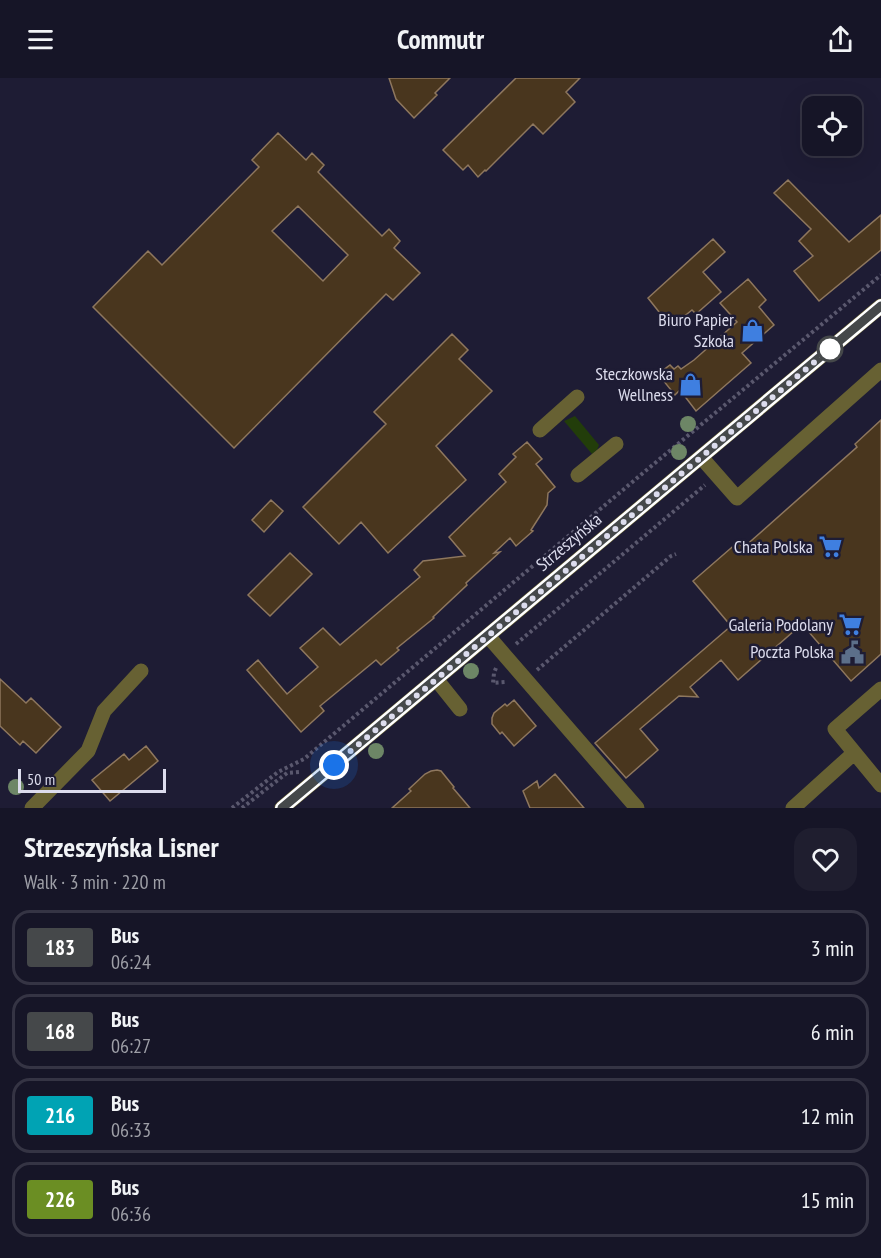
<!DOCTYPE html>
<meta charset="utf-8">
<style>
body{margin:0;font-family:"PT Sans Narrow",sans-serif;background:#1f1e2f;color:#f1f3f6;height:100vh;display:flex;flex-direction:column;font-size:22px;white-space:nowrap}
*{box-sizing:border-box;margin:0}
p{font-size:20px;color:#9e9fa7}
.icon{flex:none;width:33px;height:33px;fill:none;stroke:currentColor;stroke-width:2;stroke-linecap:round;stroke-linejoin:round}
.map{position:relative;height:730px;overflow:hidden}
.details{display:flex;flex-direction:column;background:#161527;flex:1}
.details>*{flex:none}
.badge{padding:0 12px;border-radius:4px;font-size:21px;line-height:39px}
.controls{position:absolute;left:802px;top:18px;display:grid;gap:12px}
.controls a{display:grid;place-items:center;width:60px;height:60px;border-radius:12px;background:#161527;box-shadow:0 6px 24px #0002,0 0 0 2px #353444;font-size:30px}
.scale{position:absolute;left:18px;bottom:15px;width:148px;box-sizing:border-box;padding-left:6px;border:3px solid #dcdced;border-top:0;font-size:16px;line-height:21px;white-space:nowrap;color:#dcdced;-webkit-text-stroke:4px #1e1c34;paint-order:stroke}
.you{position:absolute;width:30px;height:30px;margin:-15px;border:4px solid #fff;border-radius:50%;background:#1a73e8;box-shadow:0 0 0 9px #1a73e833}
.map>.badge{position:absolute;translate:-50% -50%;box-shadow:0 0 0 3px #fff}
.round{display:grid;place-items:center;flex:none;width:63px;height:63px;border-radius:18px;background:#1f1e2f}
.headline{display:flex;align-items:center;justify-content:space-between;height:102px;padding:0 24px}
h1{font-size:28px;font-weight:700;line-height:45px}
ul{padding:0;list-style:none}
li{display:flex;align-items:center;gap:18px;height:75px;margin:0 12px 9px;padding:0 12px;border:3px solid #353444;border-radius:18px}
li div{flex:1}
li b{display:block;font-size:22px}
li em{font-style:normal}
li .badge{min-width:66px;font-weight:700;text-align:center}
header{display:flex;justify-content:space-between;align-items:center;height:78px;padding:0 24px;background:#161527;font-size:27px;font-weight:700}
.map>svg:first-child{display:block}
.green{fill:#223d0a}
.building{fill:#49361e;stroke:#8e775e;stroke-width:1.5;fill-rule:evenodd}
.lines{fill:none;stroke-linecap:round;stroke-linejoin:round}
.path{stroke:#5a586e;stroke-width:4;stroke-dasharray:3 3;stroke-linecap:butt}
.minor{stroke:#676133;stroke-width:15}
.tree{fill:#6d8666}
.line-casing{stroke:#fff;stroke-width:14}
.line{stroke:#45484a;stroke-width:9}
.walk{stroke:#dcdced;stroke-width:6;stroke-dasharray:0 10.8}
.stop-dot{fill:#fff;stroke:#45484a;stroke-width:3}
.labels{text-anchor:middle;stroke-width:5;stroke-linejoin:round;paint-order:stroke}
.poi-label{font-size:18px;fill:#dcdced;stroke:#1e1c34;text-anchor:end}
.street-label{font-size:18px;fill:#dcdced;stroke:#1e1c34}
</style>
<header><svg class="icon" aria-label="menu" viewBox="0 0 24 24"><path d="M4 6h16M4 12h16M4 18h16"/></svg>Commutr<svg class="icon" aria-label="share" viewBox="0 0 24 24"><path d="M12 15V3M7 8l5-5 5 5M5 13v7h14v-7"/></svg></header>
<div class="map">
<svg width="881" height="730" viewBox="0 0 881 730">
<rect width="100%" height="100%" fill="#1e1c34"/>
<path class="green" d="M575,338L599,367L597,372L592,376L564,343Z"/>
<path class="building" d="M389,0H450L435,15L437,17L414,40L396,21Z
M516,0H580L566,14L575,24L543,56L533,46L486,93L485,92L478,99L468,87L463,92L443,72Z
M278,55L306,82L312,75L324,87L318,94L382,158L389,151L400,163L394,170L420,195L393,222L386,216L234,370L93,229L148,173L162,187L259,89L252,82ZM298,128L348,177L323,203L272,153Z
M788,102L849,164L881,137V172L819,223L794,193L813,178L799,163L811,151L774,115Z
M713,161L725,174L703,194L721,214L696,236L692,232L671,249L648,220Z
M748,201L766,222L759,229L774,247L742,275L751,285L696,333L680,312L675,317L658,296L670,287L674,291L678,288L681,291L694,282L737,244L720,225Z
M452,256L468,272L459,281L492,313L436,368L466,402L388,475L361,444L339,466L303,429L386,346L374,334Z
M881,342V576L851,603L802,546L738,602L721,582L690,609L698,619L679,618L640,651L658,672L626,700L595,665L731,548L693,503L738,464L743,470L857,369L855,366Z
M527,364L542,381L536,386L555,409L548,415L547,427L531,452L533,453L516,468L510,460L494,475L500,474L466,505L467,507L433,539L434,540L397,570L399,572L381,587L376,582L320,628L324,633L301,654L247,592L258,582L287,616L318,589L300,570L323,550L340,567L420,499L414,492L423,483L465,478L449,459L506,404L499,396L516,379L513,376Z
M271,422L283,433L264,454L252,442Z
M290,475L312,496L270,538L248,517Z
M0,601L26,625L31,620L61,649L36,675L23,663L20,667L0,648Z
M514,622L536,648L514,668L502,654L500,656L492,646V640L494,635L505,626L507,628Z
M146,668L158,683L110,723L92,702L124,676L129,682Z
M437,692L441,693L454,709L453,710L470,730H392L411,713L409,711L425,696L431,693Z
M555,696L584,730H530L523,713L537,703L539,710Z"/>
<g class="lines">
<path class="path" d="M516,566L705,407
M496,590L494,595L493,605L506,604
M537,592L671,478L676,476
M232,730L278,694L304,681L643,395L881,197
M242,730L283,698L287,695L299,694"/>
<path class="minor" d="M540,352L577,319
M701,379L737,420L881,292
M578,397L616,366
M488,558L637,730
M436,601L460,631
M881,611L835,651L881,707
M32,730L88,673L104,633L141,593
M282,730L881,228
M793,730L854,675"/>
</g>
<g class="tree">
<circle cx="688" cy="346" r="8"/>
<circle cx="679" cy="374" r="8"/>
<circle cx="471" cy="593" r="8"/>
<circle cx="376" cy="673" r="8"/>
<circle cx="16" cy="709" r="8"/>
</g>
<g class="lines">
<defs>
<path id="line" d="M282,730L881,228"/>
</defs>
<use href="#line" class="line-casing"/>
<use href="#line" class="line"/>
<path class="walk" d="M334,687L830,271"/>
</g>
<defs>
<symbol id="shop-bare" viewBox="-9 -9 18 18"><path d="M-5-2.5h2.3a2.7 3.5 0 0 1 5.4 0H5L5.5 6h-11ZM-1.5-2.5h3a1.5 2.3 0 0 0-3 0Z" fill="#3f7fe0" stroke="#1e1c34" stroke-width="2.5" paint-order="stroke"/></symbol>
<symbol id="supermarket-bare" viewBox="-9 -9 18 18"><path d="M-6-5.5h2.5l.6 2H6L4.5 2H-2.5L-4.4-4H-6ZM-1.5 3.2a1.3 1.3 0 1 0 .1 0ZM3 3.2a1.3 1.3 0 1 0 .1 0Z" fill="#3f7fe0" stroke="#1e1c34" stroke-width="2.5" paint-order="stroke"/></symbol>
<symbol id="civic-bare" viewBox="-9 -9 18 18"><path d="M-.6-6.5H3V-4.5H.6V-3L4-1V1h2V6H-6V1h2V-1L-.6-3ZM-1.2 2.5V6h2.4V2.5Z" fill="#5c6f8a" stroke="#1e1c34" stroke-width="2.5" paint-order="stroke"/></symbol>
</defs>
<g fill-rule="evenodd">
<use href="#shop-bare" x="736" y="236" width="33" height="33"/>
<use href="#shop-bare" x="674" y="290" width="33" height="33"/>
<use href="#supermarket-bare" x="814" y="452" width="33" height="33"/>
<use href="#supermarket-bare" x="834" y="530" width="33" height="33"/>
<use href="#civic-bare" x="836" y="558" width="33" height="33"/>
</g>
<circle class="stop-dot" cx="830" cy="271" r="12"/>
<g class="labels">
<g class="poi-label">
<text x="734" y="248">Biuro Papier<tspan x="734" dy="21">Szkoła</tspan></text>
<text x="673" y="302">Steczkowska<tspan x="673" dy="21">Wellness</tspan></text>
<text x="813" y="475">Chata Polska</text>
<text x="833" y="553">Galeria Podolany</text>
<text x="834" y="580">Poczta Polska</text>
</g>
<g class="street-label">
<text transform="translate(569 464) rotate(-40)" y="6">Strzeszyńska</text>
</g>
</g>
</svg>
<div class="controls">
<a><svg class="icon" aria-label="locate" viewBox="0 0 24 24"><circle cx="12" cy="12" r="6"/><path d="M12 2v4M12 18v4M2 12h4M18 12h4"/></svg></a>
</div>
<div class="scale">50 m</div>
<div class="you" style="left:334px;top:687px"></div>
</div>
<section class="details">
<div class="headline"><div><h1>Strzeszyńska Lisner</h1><p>Walk · 3 min · 220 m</p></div><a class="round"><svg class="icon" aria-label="heart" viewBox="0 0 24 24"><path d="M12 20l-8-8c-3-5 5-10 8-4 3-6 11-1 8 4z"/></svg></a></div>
<ul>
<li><span class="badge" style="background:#45484a;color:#fff">183</span><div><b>Bus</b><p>06:24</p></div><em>3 min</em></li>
<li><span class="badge" style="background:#45484a;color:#fff">168</span><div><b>Bus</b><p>06:27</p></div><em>6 min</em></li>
<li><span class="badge" style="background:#00a3b4;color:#fff">216</span><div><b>Bus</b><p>06:33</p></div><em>12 min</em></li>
<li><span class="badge" style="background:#6b8e23;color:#fff">226</span><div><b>Bus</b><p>06:36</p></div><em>15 min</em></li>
</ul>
</section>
